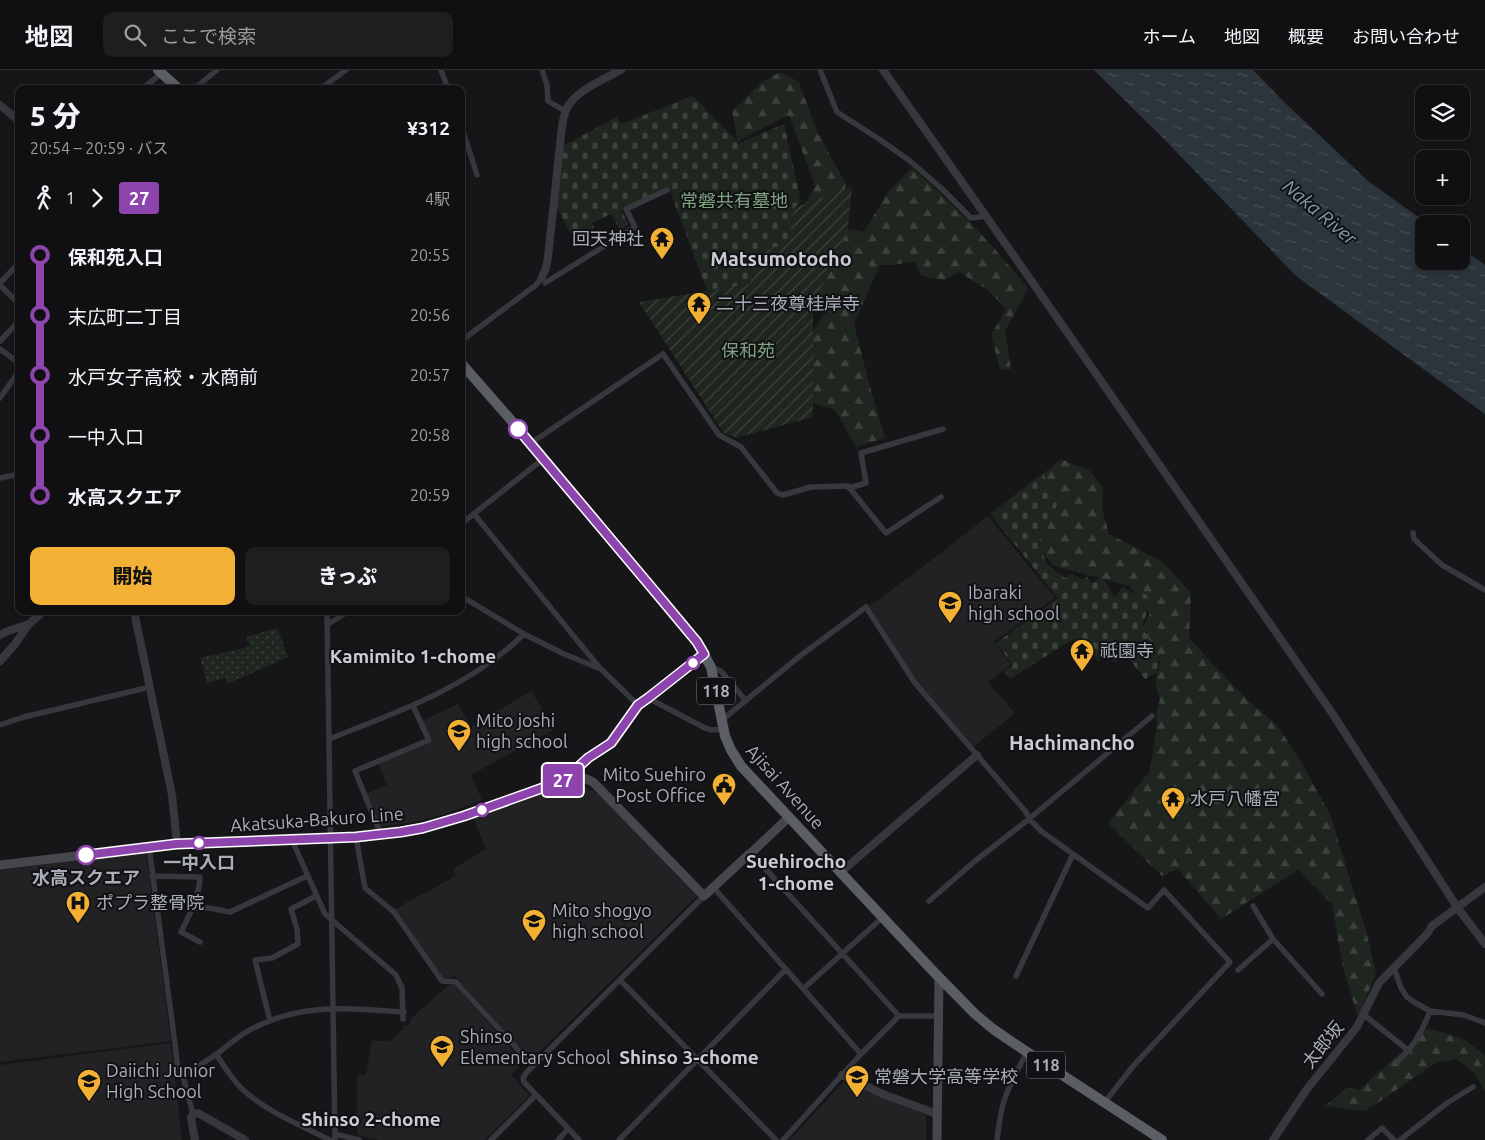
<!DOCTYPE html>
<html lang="ja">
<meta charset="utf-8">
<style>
body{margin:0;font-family:Ubuntu,"Noto Sans JP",sans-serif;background:#1e1e20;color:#f1f3f6;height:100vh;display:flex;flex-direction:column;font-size:19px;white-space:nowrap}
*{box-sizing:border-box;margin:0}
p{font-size:16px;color:#9c9d9f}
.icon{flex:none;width:28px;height:28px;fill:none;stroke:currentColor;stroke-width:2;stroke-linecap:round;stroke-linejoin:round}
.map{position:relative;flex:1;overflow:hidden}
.sheet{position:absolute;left:15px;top:15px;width:450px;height:530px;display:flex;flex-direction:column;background:#101012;border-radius:10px;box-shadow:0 2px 8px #0003,0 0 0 1px #303032}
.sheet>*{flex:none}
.badge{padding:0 10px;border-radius:4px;font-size:18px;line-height:32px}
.fabs{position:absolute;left:1415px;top:15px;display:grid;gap:10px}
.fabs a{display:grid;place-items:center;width:55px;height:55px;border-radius:10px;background:#101012;box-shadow:0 2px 8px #0003,0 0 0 1px #303032;font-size:25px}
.map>.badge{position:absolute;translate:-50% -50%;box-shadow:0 0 0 2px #fff}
.legs{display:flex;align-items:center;gap:8px;height:55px;padding:0 15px;font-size:16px}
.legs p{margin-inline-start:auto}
.headline{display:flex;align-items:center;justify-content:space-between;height:85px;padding:0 15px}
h1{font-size:28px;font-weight:800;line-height:38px}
.primary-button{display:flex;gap:10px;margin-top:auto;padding:10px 15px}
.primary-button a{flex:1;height:58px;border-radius:10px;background:#f2b134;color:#111;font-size:20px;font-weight:800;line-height:58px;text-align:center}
.primary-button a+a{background:#1e1e20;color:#f1f3f6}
ul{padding:0 15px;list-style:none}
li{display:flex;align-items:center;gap:18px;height:60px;font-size:19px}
li i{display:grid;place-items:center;width:8px;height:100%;margin:0 6px;background:currentColor}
li i::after{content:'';width:12px;height:12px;margin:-6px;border:4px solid;border-radius:50%;background:#101012}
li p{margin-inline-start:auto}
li:first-child i{background:linear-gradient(#0000 50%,currentColor 0)}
li:last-child i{background:linear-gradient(currentColor 50%,#0000 0)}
header{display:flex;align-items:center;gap:30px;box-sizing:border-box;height:70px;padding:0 25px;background:#101012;border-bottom:1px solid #303032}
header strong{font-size:24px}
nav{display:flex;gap:28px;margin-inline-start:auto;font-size:18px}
.search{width:350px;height:45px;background:#1e1e20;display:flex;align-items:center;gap:12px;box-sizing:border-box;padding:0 18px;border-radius:10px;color:#9c9d9f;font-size:19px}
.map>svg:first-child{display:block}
.built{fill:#222225}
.forest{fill:url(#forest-firs)}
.cemetery{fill:url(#cemetery-stones)}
.park{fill:url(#park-dots)}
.garden{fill:url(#garden-furrows)}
.water{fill:url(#water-ripples)}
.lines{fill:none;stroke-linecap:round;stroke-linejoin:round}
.minor{stroke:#37383d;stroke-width:5.5}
.tertiary{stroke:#37383d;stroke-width:8}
.secondary{stroke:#45474d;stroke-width:9}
.trunk{stroke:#5b5e65;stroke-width:10}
.line-1-casing{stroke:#fff;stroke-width:11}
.line-1{stroke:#8e44ad;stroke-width:8}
.stop-1-dot{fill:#fff;stroke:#8e44ad;stroke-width:2.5}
.labels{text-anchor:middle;stroke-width:4;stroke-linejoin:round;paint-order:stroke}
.shield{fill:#111113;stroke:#7b7e86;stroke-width:1}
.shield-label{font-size:16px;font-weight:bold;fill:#a8adb8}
.park-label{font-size:18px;fill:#7fa381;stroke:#111113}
.poi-label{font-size:18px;fill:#a8adb8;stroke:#111113;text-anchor:start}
.street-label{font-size:18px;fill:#a8adb8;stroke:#111113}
.stop-label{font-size:18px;font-weight:bold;fill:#a8adb8;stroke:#111113}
.water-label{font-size:19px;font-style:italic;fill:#7f9bb3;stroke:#111113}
.neighbourhood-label{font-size:19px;font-weight:bold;fill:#c9ccd4;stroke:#111113}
.quarter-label{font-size:20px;font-weight:bold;fill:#c9ccd4;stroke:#111113}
</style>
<header>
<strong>地図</strong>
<div class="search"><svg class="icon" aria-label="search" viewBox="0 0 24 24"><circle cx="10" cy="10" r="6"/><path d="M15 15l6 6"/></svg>ここで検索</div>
<nav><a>ホーム</a><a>地図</a><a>概要</a><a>お問い合わせ</a></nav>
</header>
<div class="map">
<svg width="1485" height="1070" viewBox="0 0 1485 1070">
<defs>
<pattern id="forest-firs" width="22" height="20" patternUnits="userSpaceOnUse" patternTransform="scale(1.25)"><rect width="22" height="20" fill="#1e261f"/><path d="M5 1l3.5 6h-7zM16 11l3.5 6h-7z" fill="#3c433d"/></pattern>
<pattern id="cemetery-stones" width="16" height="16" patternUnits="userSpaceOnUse" patternTransform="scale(1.25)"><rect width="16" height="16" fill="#1e261f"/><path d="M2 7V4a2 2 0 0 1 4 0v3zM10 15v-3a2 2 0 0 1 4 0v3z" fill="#3c433d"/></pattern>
<pattern id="park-dots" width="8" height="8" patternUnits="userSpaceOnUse" patternTransform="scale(1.25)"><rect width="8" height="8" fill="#1e261f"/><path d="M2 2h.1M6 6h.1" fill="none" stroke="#3c433d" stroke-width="1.8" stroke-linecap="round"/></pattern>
<pattern id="garden-furrows" width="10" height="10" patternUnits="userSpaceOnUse" patternTransform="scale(1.25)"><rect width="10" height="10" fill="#1e261f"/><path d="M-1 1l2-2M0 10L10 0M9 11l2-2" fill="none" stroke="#3c433d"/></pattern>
<pattern id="water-ripples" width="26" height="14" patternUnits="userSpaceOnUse" patternTransform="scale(1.25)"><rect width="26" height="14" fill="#2c353c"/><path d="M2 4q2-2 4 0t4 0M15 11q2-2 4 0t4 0" fill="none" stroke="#485056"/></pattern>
</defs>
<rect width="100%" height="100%" fill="#161618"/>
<path class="built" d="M988,446L1055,528L994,572L1011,595L988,612L1015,643L972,678L917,612L869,536L912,505Z
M531,621L555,659L471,705L482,730L445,744L414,752L380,757L366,724L387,715L378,693L431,671L422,651L458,634L471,657Z
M568,715L587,717L605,729L697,826L531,990L454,905L447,909L442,908L395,839L456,806L453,799L486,779L473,748Z
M146,782L171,971L0,992V800Z
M449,915H455L523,992L511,1005L530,1026L484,1070H380L357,1065V1006L366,1005L372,971H390L404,958V955H410V949Z
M171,973L182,1070H0V995Z
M843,1012L926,1045V1070H790Z"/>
<path class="forest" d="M780,2L799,12L816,59L846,114L836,157L864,162L888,122L912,98C954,134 993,175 1028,218L1005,261L1011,299L1000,300L991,265L1006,239L988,220L959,202L944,210L921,206L915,191L893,195H880L854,254L869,313L885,368L856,377L835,340L801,330L808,270L826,241L809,223L795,178L805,135L815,116L789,45L738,71L732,41L762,12Z
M1061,389L1090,401L1103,417L1102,439L1109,464L1163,492L1191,523L1189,567L1205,586L1250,632L1277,655L1300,690L1330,744L1366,861L1376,903L1358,948L1342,893L1332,834L1298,800L1221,849L1178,799L1162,806L1108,753L1150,701L1157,655L1156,644L1160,630L1155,612L1160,592L1151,572L1141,560L1150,543L1130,516L1054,496L1040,480V467L1050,446L1058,435L1043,404Z
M1428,958L1463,969L1483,983L1485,986V1022L1475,1004L1456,989L1437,992L1376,1034L1364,1041L1325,1036L1348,1017L1359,1020Z"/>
<path class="cemetery" d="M693,26L739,73L784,54L801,132L793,139L789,174L760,181L750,214L707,221L669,118L621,140L629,155L620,160L611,144L592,153L594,158L573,168L556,136L564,75L617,47L621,54Z
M1043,403L1058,434L1045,455L1039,474L1047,494L1065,508L1072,504L1083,510L1087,507L1093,513L1102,506L1114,527L1123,517L1134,524L1136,520L1149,526L1146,545L1142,555L1159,590L1156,603L1145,609L1126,585L1114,592L1109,584L1098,591L1085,572L1077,576L1073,569L1010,609L1004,601L1013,595L996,573L1058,528L990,444Z"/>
<path class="park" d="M277,558L288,587L227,614L226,608L207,613L200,588L249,577L247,567Z"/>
<path class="garden" d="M852,117L847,164L813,236V347L736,368L723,362L639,232L750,214L760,181L789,173L793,138Z"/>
<path class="water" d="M1094,0H1253L1284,32L1368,111L1428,154H1424V191H1461V178L1485,195V344L1296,206L1162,67Z"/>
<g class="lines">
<path class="minor" d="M441,0L448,19
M542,0L547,15L548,31L565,41
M820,0L837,42L879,69L910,91L942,119L971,148L986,146
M142,19L162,3
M194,19L217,0
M320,19L346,0
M461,55L477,105
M0,213L19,193
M545,213L635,157L626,139L667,120
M0,215L19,234
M0,271L19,251
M461,271L536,215L542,207
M0,279L19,293
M0,328L19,301
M531,373L663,284L719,365L741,377L777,423L783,425L811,417L848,416L886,463L941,427
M0,408L19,404
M849,418L866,413L861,383L943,359
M474,444L599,597
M461,454L543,389
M1413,463L1414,469L1442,495L1485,520
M461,526L524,564L564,584L601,599L638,635
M327,541L335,1070
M328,554L349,541
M711,597L721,601L746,631
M648,628L705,658L711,660L724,659
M722,650L800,586L866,537L915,613L1026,742L1029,749L1041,761L1148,838L1164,820L1230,892L1134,995L1104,1033
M0,655L24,647L150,617
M329,669C398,642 470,617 524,564
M573,707L575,700L588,688L611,673L638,635L648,628L704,584
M381,765L355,701L429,670L413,636
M356,767L365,818L394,842L442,911L456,912L532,995
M292,770L325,844L396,905L402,918L403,949
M149,777L175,974L178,1000L183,1006L193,1044
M751,783L899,946
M152,806L200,807C199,827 190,844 181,862L200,872
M713,817L861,984
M929,831L975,791L1029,749L1152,646
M1253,836L1273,869L1322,924
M193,838H209L230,842L307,806
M1394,898L1401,918L1407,927L1414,932L1430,941L1464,945L1485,953
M1238,900L1273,869
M1016,906L1073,784
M620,910L776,1070
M804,918L883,847
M1363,944L1409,981
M270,951L255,890L272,888L298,874L297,859L291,839L316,826
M216,984C224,996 232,1009 242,1019C267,1042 300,1055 330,1070
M1398,991C1413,978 1423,960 1430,941
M183,1006C195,998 207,991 218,983C226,977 234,970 243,964C295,932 345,938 404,942
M335,1064L359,1070
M491,1070L536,1025
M558,1070L568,1059
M579,1070L524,1012L523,1008L526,1003L704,826
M619,1070L786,899
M783,1070L861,984L899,946H939
M997,1070C999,1056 1000,1041 1005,1028C1011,1012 1019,997 1027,982
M1368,1070L1382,1058L1394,1070
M1400,1070L1447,1033L1473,1017"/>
<path class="tertiary" d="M883,0L1019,193L1332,643L1457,837L1485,874
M0,35L19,51
M542,207L546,198L548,187L562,56C563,51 564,45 566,40C573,22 604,9 621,0
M134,541L172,725L177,774
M0,565L8,561L29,554
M0,591L15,574L29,554L44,541
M841,802L977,685
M842,1005L885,1025L937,1044
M195,1070L191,1048L193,1044L198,1043L245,1070
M1273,1070L1307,1019L1357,957L1379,913L1427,864L1432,856L1485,817"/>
<path class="secondary" d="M0,795L177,774L356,767L401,762L423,758L464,746L565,709C576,706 583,707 593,712L704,826L748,785L751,783L789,747
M937,1070L939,907"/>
<path class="trunk" d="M158,0L179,19
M461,293L531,373L697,572L711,597L725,666L731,680L741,696L932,900L975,944L993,959L1027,982L1162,1070"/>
</g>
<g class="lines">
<defs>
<path id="line-1" d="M86,785L176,774L356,767L401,762L423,758L464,746L573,707L575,700L588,688L611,673L638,635L648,628L704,584L697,572L662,530L518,359"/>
</defs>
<use href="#line-1" class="line-1-casing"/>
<use href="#line-1" class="line-1"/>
</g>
<defs>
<symbol id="temple-pin" viewBox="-11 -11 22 30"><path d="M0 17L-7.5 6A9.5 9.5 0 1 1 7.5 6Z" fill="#f2b134" stroke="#111113"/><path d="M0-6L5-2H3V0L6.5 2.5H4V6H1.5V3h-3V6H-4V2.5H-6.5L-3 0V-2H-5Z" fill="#111"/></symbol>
<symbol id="school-pin" viewBox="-11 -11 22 30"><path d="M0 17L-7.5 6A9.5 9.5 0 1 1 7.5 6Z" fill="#f2b134" stroke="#111113"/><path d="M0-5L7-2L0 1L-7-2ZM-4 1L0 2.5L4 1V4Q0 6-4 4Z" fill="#111"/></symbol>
<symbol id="civic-pin" viewBox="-11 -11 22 30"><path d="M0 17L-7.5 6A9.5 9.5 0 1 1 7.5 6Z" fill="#f2b134" stroke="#111113"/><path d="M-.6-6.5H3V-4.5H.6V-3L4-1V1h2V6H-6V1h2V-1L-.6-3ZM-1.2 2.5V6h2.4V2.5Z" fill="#111"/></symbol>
<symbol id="hospital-pin" viewBox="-11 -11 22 30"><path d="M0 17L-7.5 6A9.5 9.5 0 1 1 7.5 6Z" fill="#f2b134" stroke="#111113"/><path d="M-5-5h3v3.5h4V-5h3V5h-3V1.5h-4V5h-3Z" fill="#111"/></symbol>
</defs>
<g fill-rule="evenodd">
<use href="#temple-pin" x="648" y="155" width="28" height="38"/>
<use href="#temple-pin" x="685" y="220" width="28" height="38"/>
<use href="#school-pin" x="936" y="519" width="28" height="38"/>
<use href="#temple-pin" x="1068" y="567" width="28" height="38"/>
<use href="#school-pin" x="445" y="647" width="28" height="38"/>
<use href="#civic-pin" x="710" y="701" width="28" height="38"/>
<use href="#temple-pin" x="1159" y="715" width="28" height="38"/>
<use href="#hospital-pin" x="64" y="819" width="28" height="38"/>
<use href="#school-pin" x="520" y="837" width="28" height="38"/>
<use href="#school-pin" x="428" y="963" width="28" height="38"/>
<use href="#school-pin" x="843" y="993" width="28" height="38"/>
<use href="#school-pin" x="75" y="997" width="28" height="38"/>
</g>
<g class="stop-1-dot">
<circle cx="518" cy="359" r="9"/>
<circle cx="693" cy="593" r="6"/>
<circle cx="482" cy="740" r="6"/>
<circle cx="199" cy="773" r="6"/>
<circle cx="86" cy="785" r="9"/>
</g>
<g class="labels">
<g class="shield">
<rect x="697" y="607.5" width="38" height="27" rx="4"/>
<rect x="1027" y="981.5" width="38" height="27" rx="4"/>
</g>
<g class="shield-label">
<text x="716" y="627">118</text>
<text x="1046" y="1001">118</text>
</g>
<g class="park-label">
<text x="734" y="137">常磐共有墓地</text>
<text x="748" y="287">保和苑</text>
</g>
<g class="poi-label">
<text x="644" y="175" text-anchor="end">回天神社</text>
<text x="716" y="240">二十三夜尊桂岸寺</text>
<text x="968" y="529">Ibaraki<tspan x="968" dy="21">high school</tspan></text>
<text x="1100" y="587">祇園寺</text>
<text x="476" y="657">Mito joshi<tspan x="476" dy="21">high school</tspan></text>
<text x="706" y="711" text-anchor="end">Mito Suehiro<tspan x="706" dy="21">Post Office</tspan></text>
<text x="1190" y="735">水戸八幡宮</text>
<text x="96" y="839">ポプラ整骨院</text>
<text x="552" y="847">Mito shogyo<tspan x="552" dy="21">high school</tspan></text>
<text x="460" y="973">Shinso<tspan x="460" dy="21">Elementary School</tspan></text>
<text x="106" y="1007">Daiichi Junior<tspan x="106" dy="21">High School</tspan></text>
<text x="874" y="1013">常磐大学高等学校</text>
</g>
<g class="street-label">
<text transform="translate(785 717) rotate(48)" y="6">Ajisai Avenue</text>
<text transform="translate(317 750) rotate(-4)" y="6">Akatsuka-Bakuro Line</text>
<text transform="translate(1323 975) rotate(-51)" y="6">太郎坂</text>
</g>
<g class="stop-label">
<text x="199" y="799">一中入口</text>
<text x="86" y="814">水高スクエア</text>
</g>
<g class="water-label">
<text transform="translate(1320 142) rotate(40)" y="7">Naka River</text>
</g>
<g class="neighbourhood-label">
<text x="413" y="593">Kamimito 1-chome</text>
<text x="796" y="798">Suehirocho<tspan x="796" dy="22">1-chome</tspan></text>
<text x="689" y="994">Shinso 3-chome</text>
<text x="371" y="1056">Shinso 2-chome</text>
</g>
<g class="quarter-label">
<text x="781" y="196">Matsumotocho</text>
<text x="1072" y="680">Hachimancho</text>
</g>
</g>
</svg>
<div class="fabs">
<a><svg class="icon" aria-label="layers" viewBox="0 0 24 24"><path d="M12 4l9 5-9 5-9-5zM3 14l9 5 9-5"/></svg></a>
<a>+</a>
<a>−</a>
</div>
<b class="badge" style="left:563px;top:710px;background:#8e44ad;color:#fff">27</b>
<section class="sheet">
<div class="headline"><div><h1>5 分</h1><p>20:54 – 20:59 · バス</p></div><b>¥312</b></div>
<div class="legs"><svg class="icon" aria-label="walk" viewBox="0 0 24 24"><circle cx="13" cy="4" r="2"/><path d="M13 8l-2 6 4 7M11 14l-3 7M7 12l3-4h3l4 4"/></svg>1<svg class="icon" aria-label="forward" viewBox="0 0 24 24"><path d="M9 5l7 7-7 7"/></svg><b class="badge" style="background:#8e44ad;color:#fff">27</b><p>4駅</p></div>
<ul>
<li><i style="color:#8e44ad"></i><b>保和苑入口</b><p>20:55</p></li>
<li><i style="color:#8e44ad"></i><span>末広町二丁目</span><p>20:56</p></li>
<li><i style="color:#8e44ad"></i><span>水戸女子高校・水商前</span><p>20:57</p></li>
<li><i style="color:#8e44ad"></i><span>一中入口</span><p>20:58</p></li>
<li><i style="color:#8e44ad"></i><b>水高スクエア</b><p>20:59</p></li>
</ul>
<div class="primary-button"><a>開始</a><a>きっぷ</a></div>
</section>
</div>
